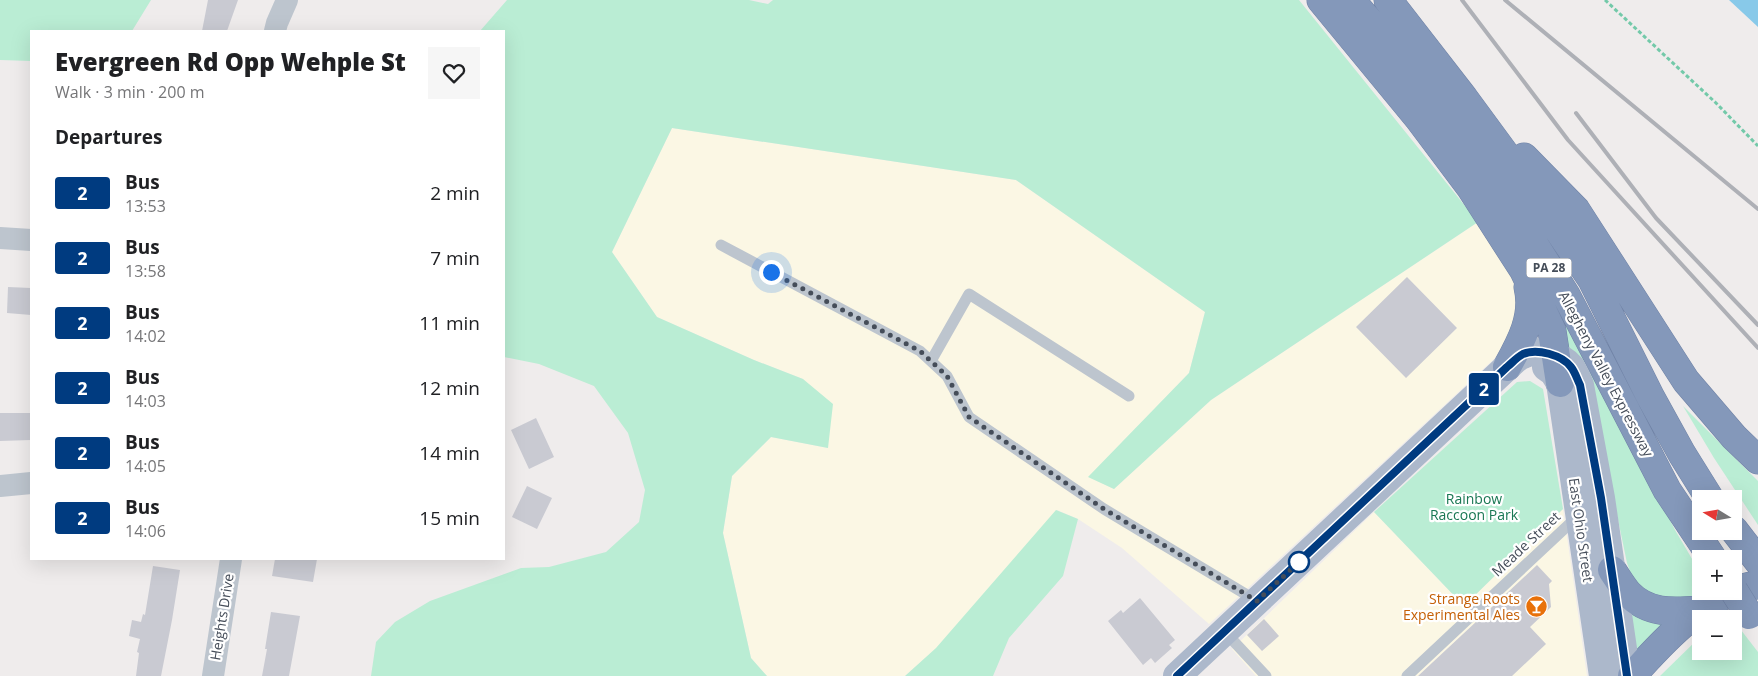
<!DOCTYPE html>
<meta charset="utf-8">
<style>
body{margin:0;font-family:"Open Sans",sans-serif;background:#f6f6f6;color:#202124;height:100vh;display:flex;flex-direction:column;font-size:19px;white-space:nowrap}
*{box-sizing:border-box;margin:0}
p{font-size:16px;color:#757577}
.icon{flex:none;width:28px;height:28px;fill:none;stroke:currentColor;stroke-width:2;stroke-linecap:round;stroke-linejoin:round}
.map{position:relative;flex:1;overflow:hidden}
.drawer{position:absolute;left:30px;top:30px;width:475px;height:530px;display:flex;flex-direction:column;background:#fff;border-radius:0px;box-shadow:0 5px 20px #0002}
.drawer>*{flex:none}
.badge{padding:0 10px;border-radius:4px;font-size:18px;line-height:32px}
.needle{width:32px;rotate:281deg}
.fabs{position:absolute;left:1692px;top:490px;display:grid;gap:10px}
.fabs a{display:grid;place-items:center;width:50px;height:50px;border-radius:0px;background:#fff;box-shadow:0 5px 20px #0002;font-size:25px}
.you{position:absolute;width:25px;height:25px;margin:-12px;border:4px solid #fff;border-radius:50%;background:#1a73e8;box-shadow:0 0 0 8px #1a73e833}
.map>.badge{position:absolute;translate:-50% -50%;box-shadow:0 0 0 2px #fff}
h2{padding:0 25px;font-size:19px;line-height:45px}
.round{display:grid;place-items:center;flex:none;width:52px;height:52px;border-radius:0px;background:#f6f6f6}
.headline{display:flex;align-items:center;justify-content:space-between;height:85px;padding:0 25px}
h1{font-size:24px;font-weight:800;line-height:38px}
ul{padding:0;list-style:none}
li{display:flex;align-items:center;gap:15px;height:65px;padding:0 25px}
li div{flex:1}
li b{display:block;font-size:19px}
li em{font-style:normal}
li .badge{min-width:55px;font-weight:700;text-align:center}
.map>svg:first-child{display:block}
.commercial{fill:#fbf7e4}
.green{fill:#baedd4}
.water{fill:#88c9e9}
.building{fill:#c9cad2}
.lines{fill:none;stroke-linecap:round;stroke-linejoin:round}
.highway-casing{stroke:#7083a6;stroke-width:29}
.path{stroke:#73c9a9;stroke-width:3;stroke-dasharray:4 2.5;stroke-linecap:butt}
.lane{stroke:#bdc5ce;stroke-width:11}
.street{stroke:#bdc5ce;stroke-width:22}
.primary{stroke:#acb8cb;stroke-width:28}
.highway{stroke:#8498ba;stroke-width:28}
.rail{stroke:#aeb0b6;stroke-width:4}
.highway-bridge-casing{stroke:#7083a6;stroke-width:29;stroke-linecap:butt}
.highway-bridge{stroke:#8498ba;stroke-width:28}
.line-casing{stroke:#fff;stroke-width:11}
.line{stroke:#003b80;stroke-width:8}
.walk{stroke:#454d59;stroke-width:5;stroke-dasharray:0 9}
.stop-dot{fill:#fff;stroke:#003b80;stroke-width:2.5}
.labels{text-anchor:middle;stroke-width:4.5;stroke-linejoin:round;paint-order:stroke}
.shield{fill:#fff;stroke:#7d828b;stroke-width:1}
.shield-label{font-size:12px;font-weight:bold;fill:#454d59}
.street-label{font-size:14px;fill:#454d59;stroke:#fff}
.park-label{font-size:14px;fill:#197753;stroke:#fff}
.food-label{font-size:14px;fill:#c56008;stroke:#fff;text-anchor:end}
</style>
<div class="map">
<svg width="1758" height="676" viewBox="0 0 1758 676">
<rect width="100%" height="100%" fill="#efecec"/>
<path class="commercial" d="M672,128L1016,180L1205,312L1189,373L1089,477L1114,489L1211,400L1478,222L1514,273L1519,320L1495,358L1209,624L1122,548L1078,519L1057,510L936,649L905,676H767L751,658L723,533L732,476L771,437L828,448L803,379L754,360L657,317L612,252Z
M1563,509L1587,676H1256L1232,649L1374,512L1464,606Z"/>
<path class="green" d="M0,0H151L132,31H31V61L0,60Z
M507,0H749L768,4L773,0H1299L1478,222L1211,400L1114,489L1088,477L1189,373L1205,312L1016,180L672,128L612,252L657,317L754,360L803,379L833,404L828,448L771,437L732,476L723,533L751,658L767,676H371L376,642L395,622L430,601L521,568L549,567L606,552L639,522L645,490L628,433L594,386L539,364L504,357V31H480Z
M1530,266L1572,321L1606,392L1675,530L1701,574V591H1712L1680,602L1645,593L1633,580L1627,563L1591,389L1565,346Z
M1530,381L1543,389L1563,509L1464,606L1374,512L1517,382Z
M1683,406L1758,481V525L1714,458Z
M1056,510L1078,519L1063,576L1009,638L993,676H905L936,648Z
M1624,603L1670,625L1635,660Z
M1734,621L1758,652V676H1660L1701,636V651H1734Z"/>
<path class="water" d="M1729,0H1758V27Z"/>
<path class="building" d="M208,0H238L227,31H202Z
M1407,277L1457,328L1406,378L1356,327Z
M8,287L31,288V315L7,313Z
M0,413H31V440L0,441Z
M536,418L554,457L529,469L511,430Z
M527,486L552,498L537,529L512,517Z
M275,559H317L313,582L272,576Z
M1537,565L1552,581L1549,584L1551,607L1530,627L1546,644L1512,676H1418Z
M153,566L180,570L172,620L161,676H136L139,653L137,652L140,639L129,636L132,620L141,622L143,614L145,615Z
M1140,598L1175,640L1169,645L1172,648L1155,663L1151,658L1143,665L1108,621L1121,610L1123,613Z
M271,612L300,616L289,676H262L267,649H265Z
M1264,619L1279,636L1262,651L1247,635Z"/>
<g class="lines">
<defs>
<path id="highway" d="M1321,0L1419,119L1470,187L1524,271L1552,331L1560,383
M1351,0L1414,74L1459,132L1512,209L1566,295L1667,490L1713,559
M1388,0L1464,98L1530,188L1592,280L1650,396L1682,454L1710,499
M1524,157L1576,210L1686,381L1734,437L1758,460
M1507,367C1521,342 1535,316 1528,287
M1734,530L1758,561
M1612,570C1617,577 1622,586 1628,593C1648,614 1672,612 1699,610
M1632,676C1662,642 1711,589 1758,585"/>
</defs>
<use href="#highway" class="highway-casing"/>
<path class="path" d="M1605,0L1716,103L1758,146"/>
<path class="lane" d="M721,245L920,351L947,376L969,417L1104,509L1257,601
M931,361L969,294L1129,396
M1225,632L1266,676
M1407,676L1578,516"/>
<path class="street" d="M275,31L277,23L287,0
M0,238L31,240
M0,486L31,483
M213,676L231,559"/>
<path class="primary" d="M1546,367L1553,372L1560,383L1603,676
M1177,676L1507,367C1512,363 1517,357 1523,355C1537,348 1561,355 1571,367C1575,372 1577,379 1580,385L1601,498L1627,676"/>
<use href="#highway" class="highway"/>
<path class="rail" d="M1462,0L1568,140L1758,348
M1505,0L1758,209
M1576,113L1656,218L1758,325"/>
<defs>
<path id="highway-bridge" d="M1734,591L1749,615"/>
</defs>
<use href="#highway-bridge" class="highway-bridge-casing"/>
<use href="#highway-bridge" class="highway-bridge"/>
</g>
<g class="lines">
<defs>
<path id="line" d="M1177,676L1507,367C1512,363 1517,357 1523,354C1537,348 1562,355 1571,367C1575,372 1577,379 1580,385L1601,498L1627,676"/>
</defs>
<use href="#line" class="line-casing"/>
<use href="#line" class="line"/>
<path class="walk" d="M771,272L920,351L947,376L969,417L1104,509L1257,601L1299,562"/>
</g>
<defs>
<symbol id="bar-disc" viewBox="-11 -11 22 22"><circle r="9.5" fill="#e8710a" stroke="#fff"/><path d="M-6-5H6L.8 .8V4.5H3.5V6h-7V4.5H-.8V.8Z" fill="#fff"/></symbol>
</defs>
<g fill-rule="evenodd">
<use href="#bar-disc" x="1524" y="594" width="25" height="25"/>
</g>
<circle class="stop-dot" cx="1299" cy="562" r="10"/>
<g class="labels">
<rect class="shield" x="1526.5" y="258.5" width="45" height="19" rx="4"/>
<g class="shield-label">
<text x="1549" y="272">PA 28</text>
</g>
<g class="street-label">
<text transform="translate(1606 374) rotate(62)" y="5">Allegheny Valley Expressway</text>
<text transform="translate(1581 530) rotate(82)" y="5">East Ohio Street</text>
<text transform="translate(1526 544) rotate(-43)" y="5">Meade Street</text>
<text transform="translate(222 617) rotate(-81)" y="5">Heights Drive</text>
</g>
<g class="park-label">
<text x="1474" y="504">Rainbow<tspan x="1474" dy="16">Raccoon Park</tspan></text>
</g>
<g class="food-label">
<text x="1520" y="604">Strange Roots<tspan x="1520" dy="16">Experimental Ales</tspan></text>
</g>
</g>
</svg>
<div class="fabs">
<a><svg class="needle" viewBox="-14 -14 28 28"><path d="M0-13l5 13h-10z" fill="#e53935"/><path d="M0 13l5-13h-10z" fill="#757577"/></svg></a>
<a>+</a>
<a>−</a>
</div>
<div class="you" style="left:771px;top:272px"></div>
<b class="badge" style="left:1484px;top:389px;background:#003b80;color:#fff">2</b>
<section class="drawer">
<div class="headline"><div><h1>Evergreen Rd Opp Wehple St</h1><p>Walk · 3 min · 200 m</p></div><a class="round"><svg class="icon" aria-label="heart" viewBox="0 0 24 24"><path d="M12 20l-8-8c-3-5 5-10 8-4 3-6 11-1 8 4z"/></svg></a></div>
<h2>Departures</h2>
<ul>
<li><span class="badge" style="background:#003b80;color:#fff">2</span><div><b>Bus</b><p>13:53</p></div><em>2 min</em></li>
<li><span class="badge" style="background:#003b80;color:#fff">2</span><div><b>Bus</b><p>13:58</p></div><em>7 min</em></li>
<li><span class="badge" style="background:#003b80;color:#fff">2</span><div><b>Bus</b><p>14:02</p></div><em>11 min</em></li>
<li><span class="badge" style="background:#003b80;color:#fff">2</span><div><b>Bus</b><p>14:03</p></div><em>12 min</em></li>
<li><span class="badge" style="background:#003b80;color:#fff">2</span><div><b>Bus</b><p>14:05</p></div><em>14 min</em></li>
<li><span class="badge" style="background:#003b80;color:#fff">2</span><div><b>Bus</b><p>14:06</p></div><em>15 min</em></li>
</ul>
</section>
</div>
